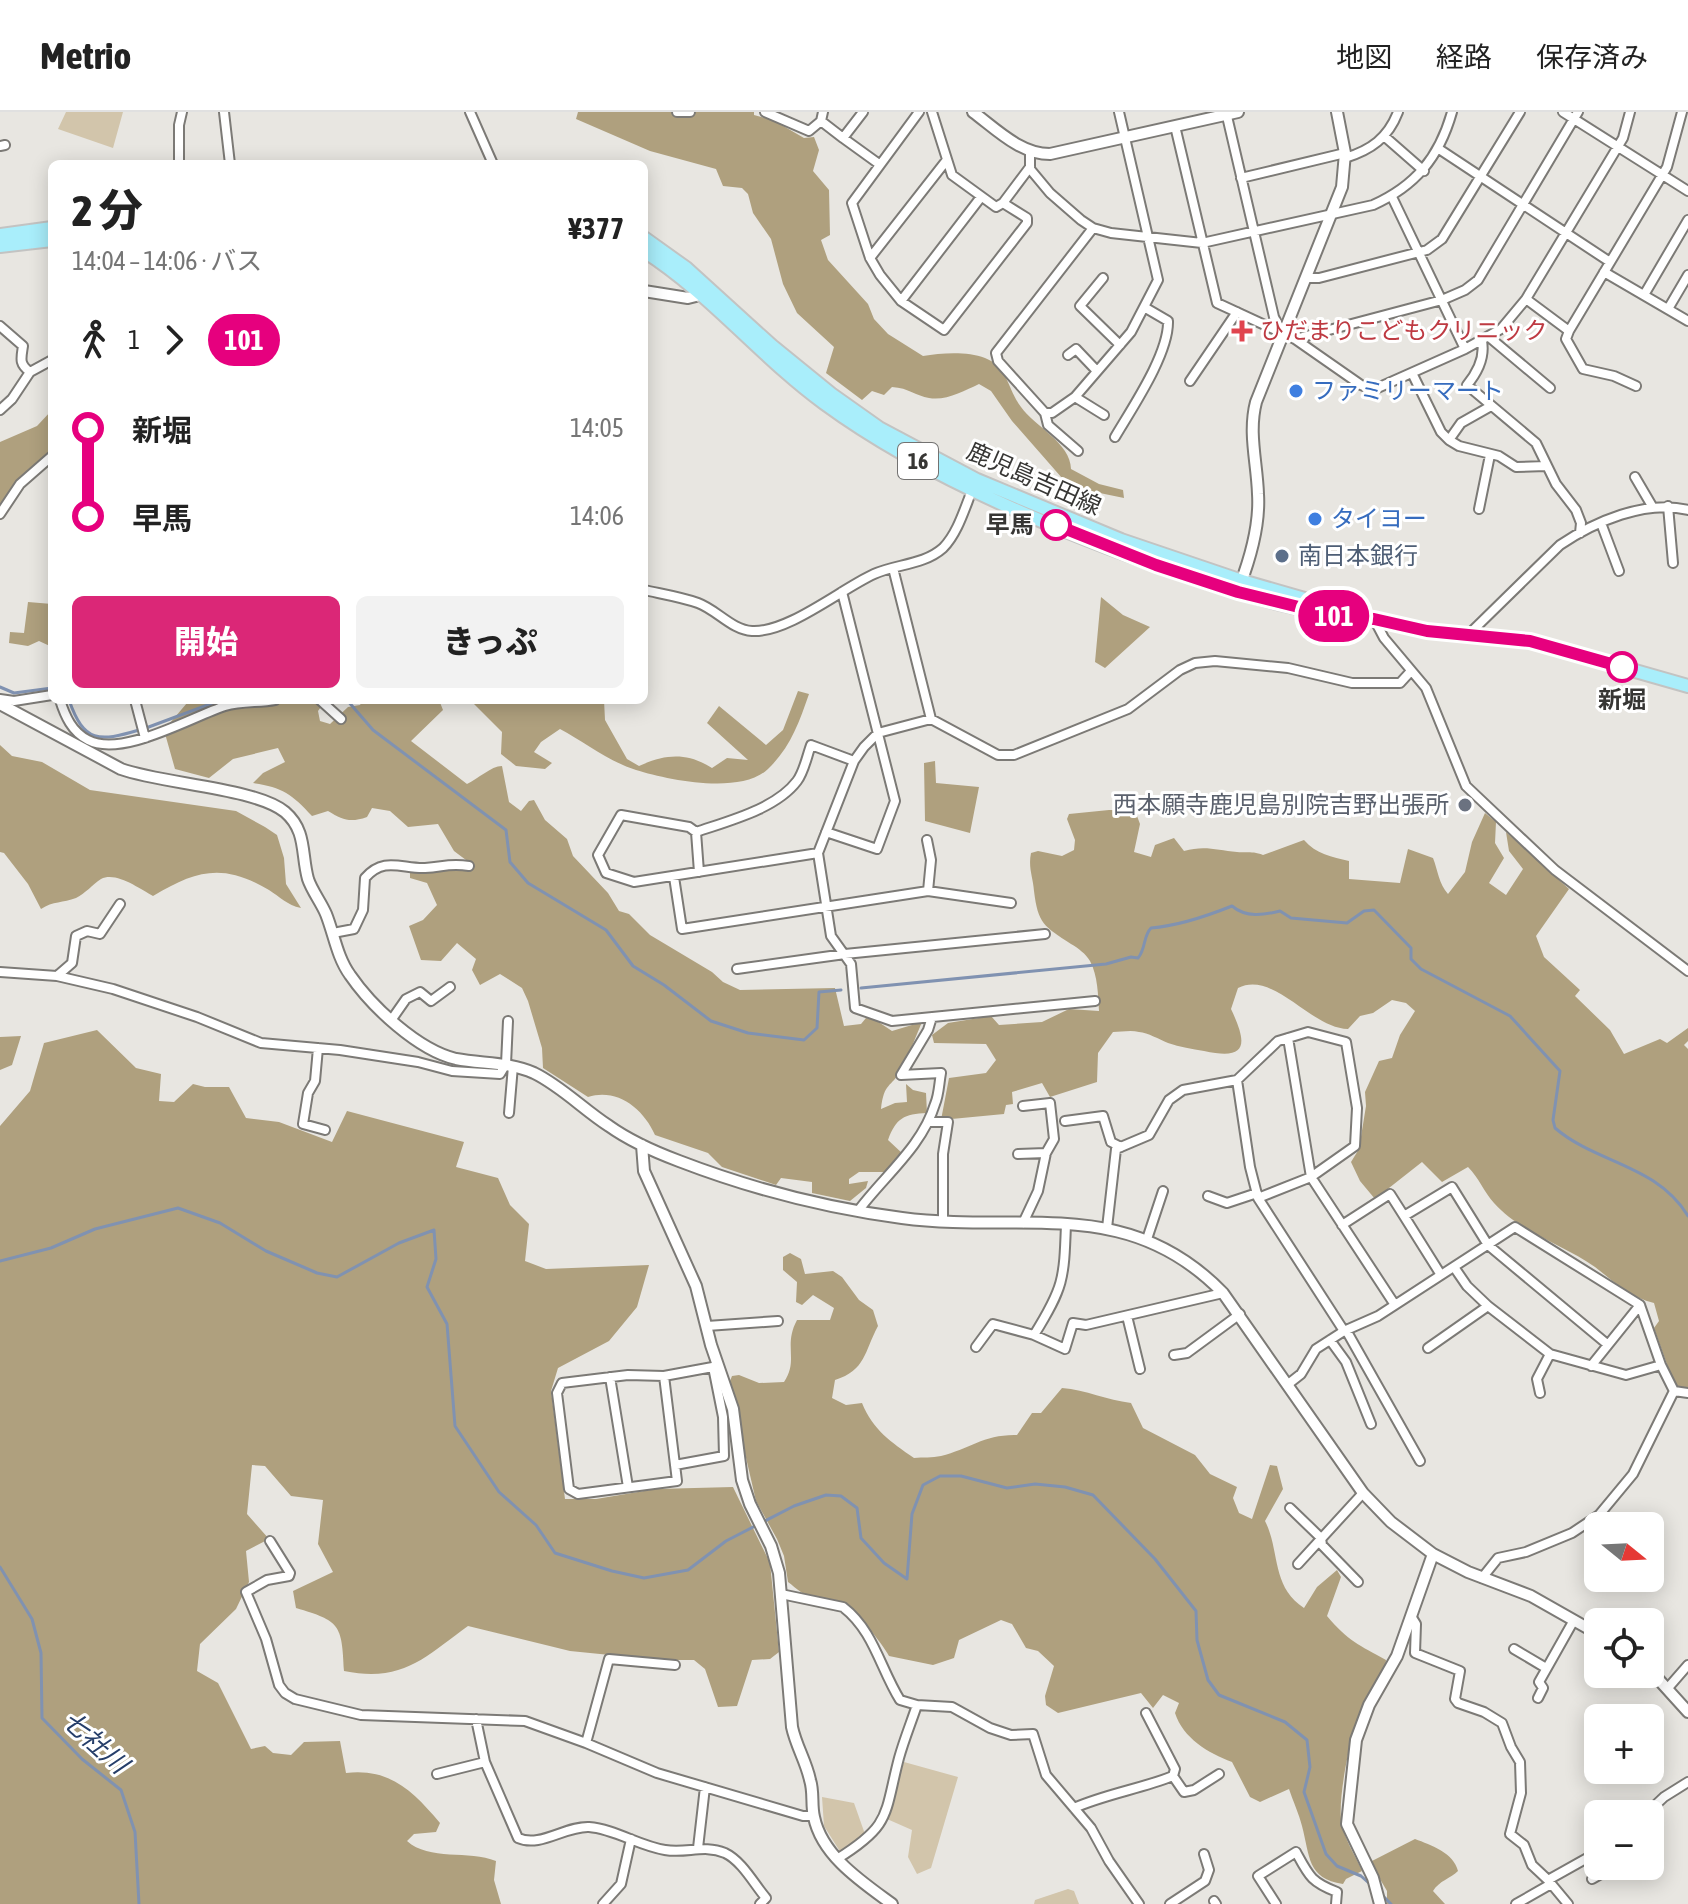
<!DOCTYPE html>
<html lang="ja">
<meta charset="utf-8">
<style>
body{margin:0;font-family:"Asap Condensed","Noto Sans JP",sans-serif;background:#f2f2f2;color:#222;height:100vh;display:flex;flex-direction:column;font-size:30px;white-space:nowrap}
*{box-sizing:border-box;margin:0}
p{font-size:26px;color:#767676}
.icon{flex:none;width:44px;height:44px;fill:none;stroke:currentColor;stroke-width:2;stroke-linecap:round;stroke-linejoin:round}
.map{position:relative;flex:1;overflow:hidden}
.side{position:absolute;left:48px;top:48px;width:600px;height:544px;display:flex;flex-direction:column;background:#fff;border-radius:12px;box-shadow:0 4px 20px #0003}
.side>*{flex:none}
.badge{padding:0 16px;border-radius:26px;font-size:28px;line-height:52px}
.needle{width:52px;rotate:108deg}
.fabs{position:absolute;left:1584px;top:1400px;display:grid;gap:16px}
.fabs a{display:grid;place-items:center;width:80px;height:80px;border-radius:12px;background:#fff;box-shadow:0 4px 20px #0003;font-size:40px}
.map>.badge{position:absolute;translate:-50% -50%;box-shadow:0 0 0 4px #fff}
.legs{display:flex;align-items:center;gap:12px;height:88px;padding:0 24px;font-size:26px}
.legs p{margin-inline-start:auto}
.summary{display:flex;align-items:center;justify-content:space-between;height:136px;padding:0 24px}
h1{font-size:44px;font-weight:800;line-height:60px}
.cta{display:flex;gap:16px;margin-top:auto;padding:16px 24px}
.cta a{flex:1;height:92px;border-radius:12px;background:#db2777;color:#fff;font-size:32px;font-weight:800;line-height:92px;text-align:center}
.cta a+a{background:#f2f2f2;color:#222}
ul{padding:0 24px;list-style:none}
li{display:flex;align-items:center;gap:28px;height:88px;font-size:30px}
li i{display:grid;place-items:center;width:12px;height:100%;margin:0 10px;background:currentColor}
li i::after{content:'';width:20px;height:20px;margin:-10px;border:6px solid;border-radius:50%;background:#fff}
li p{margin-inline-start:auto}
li:first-child i{background:linear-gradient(#0000 50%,currentColor 0)}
li:last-child i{background:linear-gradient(currentColor 50%,#0000 0)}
header{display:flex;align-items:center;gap:48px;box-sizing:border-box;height:112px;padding:0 40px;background:#fff;border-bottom:2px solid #e0e0e0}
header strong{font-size:38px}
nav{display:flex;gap:44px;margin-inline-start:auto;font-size:28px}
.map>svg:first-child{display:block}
.green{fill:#d2c5ab}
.forest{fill:#afa07e}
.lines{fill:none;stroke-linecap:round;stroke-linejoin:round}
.stream{stroke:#8092b1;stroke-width:3}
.minor-casing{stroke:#7c7a76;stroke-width:12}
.tertiary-casing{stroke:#7c7a76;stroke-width:14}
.primary-casing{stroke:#c3c3c2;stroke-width:16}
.minor{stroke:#fff;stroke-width:8}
.tertiary{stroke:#fff;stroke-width:10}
.primary{stroke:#a9eefb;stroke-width:12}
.line-1-casing{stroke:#fff;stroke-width:18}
.line-1{stroke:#e6007e;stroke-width:12}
.health-dot{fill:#e0444e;stroke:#fff;stroke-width:3}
.shop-dot{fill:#3f7fe0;stroke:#fff;stroke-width:3}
.stop-1-dot{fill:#fff;stroke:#e6007e;stroke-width:4}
.service-dot{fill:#5c6f8a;stroke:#fff;stroke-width:3}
.worship-dot{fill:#6b7280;stroke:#fff;stroke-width:3}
.labels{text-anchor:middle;stroke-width:6;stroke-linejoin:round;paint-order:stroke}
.shield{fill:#fff;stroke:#737271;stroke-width:2}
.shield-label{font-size:22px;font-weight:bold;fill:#373634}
.health-label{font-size:24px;fill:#be3a42;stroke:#fff;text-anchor:start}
.shop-label{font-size:24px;fill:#366cbe;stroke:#fff;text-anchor:start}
.street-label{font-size:24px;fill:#373634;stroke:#fff}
.stop-label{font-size:24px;font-weight:bold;fill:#373634;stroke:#fff;text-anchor:end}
.service-label{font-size:24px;fill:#4e5e75;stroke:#fff;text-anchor:start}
.worship-label{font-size:24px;fill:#5b616d;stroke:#fff;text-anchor:end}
.water-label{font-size:26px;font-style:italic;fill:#263e69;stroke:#fff}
</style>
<header>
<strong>Metrio</strong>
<nav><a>地図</a><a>経路</a><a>保存済み</a></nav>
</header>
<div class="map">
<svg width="1688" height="1792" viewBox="0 0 1688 1792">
<rect width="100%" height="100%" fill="#e8e6e1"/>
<path class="green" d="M66,0H123L113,36L58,17Z
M904,1650L958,1665L931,1756L917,1762L908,1745L912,1718L887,1707Z
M822,1685L854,1691L866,1725L841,1741L824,1714Z
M1068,1777L1074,1779L1079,1792H1034L1035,1788Z"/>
<path class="forest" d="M578,0H754V3L773,8L804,26L814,25L819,38L813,59L829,78L830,123L821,128L828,148L868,192L874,207L888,222L923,244C941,241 967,239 985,246C1008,255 1008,278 1021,295C1034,314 1071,331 1071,357L1099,372L1123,378L1124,386L1090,379L1062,366L1012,309L991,279L979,272C964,279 946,289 929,286C916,284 909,276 892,275L884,283L872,279L862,288L826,261L834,235L797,201L783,172L771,127L753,101L748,82L742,76L723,74L716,57L650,39L576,7Z
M52,298V340L24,364L22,379L0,396V330L37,314Z
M1101,485L1123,503L1150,515L1105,556L1095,550Z
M28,490L52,492V535L39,529L28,534L9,531L10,520L24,521Z
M798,579L809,582C799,611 790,636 768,657C741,683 668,668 636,658C610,650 584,630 560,617L541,630L534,640L552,651L545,657L516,654L501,642L502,620L470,588H604L605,608L627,647L639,654C665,642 687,640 712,656L727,646L748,648L707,611L719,594L766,633L783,618Z
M194,588H326L318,599L320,609L330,612L348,595L360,593L363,588H439L443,598L411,629L467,672C478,667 491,654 502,654L509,690L521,699L529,689L534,688L545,708L567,727L573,744L608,781L619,799L629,802L650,823L712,860L723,870L740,878L835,876L844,914L861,912L866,906L874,907L892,919L922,910C915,926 909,943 901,958C891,976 884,970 881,997L895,991L907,990L906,972L913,978L926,981L927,1001C904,1002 896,1006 888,1028L903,1042L889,1060H859L849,1067V1072L868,1069L866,1076L850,1089L812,1081V1070L781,1066L776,1073L722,1055L708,1041L655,1023C643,996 617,976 588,985L543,956L542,936L528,889L522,876L500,862L480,873L472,858L476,847L457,831L441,849L421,848L409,814L423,808L437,793L427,771L410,766V757C430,758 446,748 466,748L454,739L438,712L408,715L390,699L372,696L367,705C350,711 343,708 328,699L312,704C292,682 282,675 253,671L263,661L285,650L278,636L233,647L209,666L175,657L164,618L187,591Z
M0,633L12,644L42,650L90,678L236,699L265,715L277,723L284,746L286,772L301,796C287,793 280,785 269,778C223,751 197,758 153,784C140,777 116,759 101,767C92,773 86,781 76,786C63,791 53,789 41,797L28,772L4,741L0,740Z
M935,649L936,671L979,675L970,721L925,709L924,651Z
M1109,698H1125L1137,704L1140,712L1134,740L1151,745L1155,733L1174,726L1184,739C1204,733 1217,738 1237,740C1247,741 1253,739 1263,743L1304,728C1316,742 1332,745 1349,749V767L1400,771L1408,737L1433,746C1438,759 1439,772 1448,782L1465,760L1472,730L1485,701L1496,710L1495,731L1504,746L1489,771L1506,783L1523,757L1509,739L1506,720L1569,777L1536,824L1544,845L1580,878L1575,884L1610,918L1624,942L1660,927L1667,931L1688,916V929L1684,933L1688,937V1280L1674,1272L1654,1216L1659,1209L1654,1191C1631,1186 1613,1169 1595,1155C1563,1132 1521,1121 1494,1091C1484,1080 1479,1066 1468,1055L1442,1070L1422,1050L1375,1087L1360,1069L1351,1050L1359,1037L1366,994L1365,980L1379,949L1392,946L1400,923L1415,899L1406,891L1392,888L1373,901L1360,904L1348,917C1310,916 1274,858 1238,876L1231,897C1247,931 1249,949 1204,939C1192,937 1180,935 1168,931C1159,927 1148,921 1139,920C1131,918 1121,920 1113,920L1098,941L1097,970L1050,985L1042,971L1012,980L1013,992L1006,993L1004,1002L941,1008L949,966L986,961L996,948L986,932L934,931L932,923L948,911L991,904L999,913L1042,910L1069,897L1099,899C1098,883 1098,864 1090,849C1086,842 1078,836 1071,832C1044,814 1038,812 1034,779C1033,765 1028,756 1031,741L1038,739L1062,744L1074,738L1075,728L1067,707L1069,702Z
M97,918L136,956L161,962L159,989L174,990L193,972L205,975H229L246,1006L279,1010L332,1030L347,999L464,1030L456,1055L498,1066L510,1093L529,1112L525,1149L546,1157L649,1153L637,1195L609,1229L558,1256L551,1279L565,1387H596L656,1377L733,1375L770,1451L779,1540L770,1547L752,1548L737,1594L718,1595L705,1557L694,1548H660L570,1539L468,1514C425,1545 403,1571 344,1559C342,1512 340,1509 296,1496L293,1479L333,1460L318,1432L323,1388L291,1384L265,1354L252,1353L247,1402L269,1427L246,1439L249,1470L236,1497L200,1532L197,1559L218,1571L251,1637L265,1634L273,1641L291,1643L304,1630L340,1629L346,1661C390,1656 413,1679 440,1711L436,1720L414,1722L407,1729C429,1749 469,1738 496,1749L494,1768L501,1792H0V1014L30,979L44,931Z
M21,924L12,953L0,958V925Z
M790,1141L801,1147L805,1162L833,1159L842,1165L859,1188L873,1198L878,1214C864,1240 866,1258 835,1268L832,1286L846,1293L862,1291C873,1318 891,1330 914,1346C923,1345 932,1346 941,1344C969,1337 985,1322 1017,1323L1032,1301H1041L1062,1276C1086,1278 1107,1288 1131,1291L1143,1316L1195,1343L1210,1362L1237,1375L1233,1386L1239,1401L1252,1407L1270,1353L1277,1354L1283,1377L1265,1409C1280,1438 1271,1475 1304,1496L1317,1475L1337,1458L1341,1465L1327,1504C1348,1529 1359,1533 1386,1548C1385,1565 1372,1576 1364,1591C1352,1614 1336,1689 1342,1713C1345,1728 1356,1745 1362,1759L1346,1767L1343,1772C1307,1767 1310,1744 1302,1714C1299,1702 1293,1689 1289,1677L1260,1690L1250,1685L1232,1650C1208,1641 1183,1626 1175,1601L1179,1591L1163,1583L1153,1596L1141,1581L1058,1601L1046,1593L1045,1584L1054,1554L1038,1539L1026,1536L1012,1512L1001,1508L959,1528L954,1546L933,1553L889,1544C882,1531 855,1497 841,1491C833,1487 825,1489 816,1487C805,1485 796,1476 788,1470L784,1444L777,1427L756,1389L744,1337L738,1293L730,1269L732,1264L739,1263L759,1271L784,1270C799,1248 783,1234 797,1208H830L834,1196L813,1183L802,1193L796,1190L797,1170L783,1158V1145Z
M1415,1727C1431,1733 1454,1741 1458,1759C1451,1766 1439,1769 1433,1779L1445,1792H1387V1779L1370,1750Z"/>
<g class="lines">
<path class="stream" d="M0,575L14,581L52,576
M69,588C84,631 99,630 139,618
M347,588L373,618L506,718L510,750L528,771L606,818L633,854L664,873L711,909L748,921L804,928L817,916L819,880L841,878
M146,616L221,588
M861,876L1106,852L1131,845L1138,846C1146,837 1143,824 1151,816C1177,814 1207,804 1232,794C1246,806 1264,803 1280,799L1291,806L1347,811L1364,799L1374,798L1411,836V847L1421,857L1510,904L1560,959L1553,1008L1555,1016C1597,1052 1656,1052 1688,1104
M0,1149L51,1136L95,1117L178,1096L220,1111L266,1139L317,1161L337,1165L399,1131L434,1118L436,1147L427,1175L447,1212L455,1314L499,1380L536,1413L555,1441L612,1459L644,1466L688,1458L726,1429L794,1394L826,1383L841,1384L857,1396L861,1426L884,1451L907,1467L912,1402L923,1373L940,1364H961L1007,1376L1035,1372L1065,1375L1093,1383L1155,1447L1196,1499L1197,1528L1208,1568L1219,1583L1285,1610L1307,1628L1310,1655L1304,1680L1326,1742L1337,1754L1361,1764L1371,1773
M0,1455L32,1507L41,1541L42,1606L82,1647L121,1678L135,1720L139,1792
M1383,1784L1391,1792"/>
<defs>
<path id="minor" d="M224,0L230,52
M470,0L493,52
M677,0H690
M765,0L809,19L821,9L823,0
M919,0L852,91L870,146L880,163L901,189L944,218L1027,111V106L1003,91
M932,0L952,63L996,95L1003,91L1030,55
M1226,0L1274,205L1283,222
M1563,0L1688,79
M821,9L843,26L863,0
M1175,14L1217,191L1295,227L1442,188L1465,178L1478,168L1578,0
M1384,24L1424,59
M843,26L879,52
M0,34L5,33
M1439,37L1610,150
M1030,39V57L1050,81L1081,108L1093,116L1111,121L1202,131L1373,93C1415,74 1439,46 1452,0
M1345,46C1371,38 1388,26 1398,0
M179,52V13L182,0
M1241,66L1345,41
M1392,85L1465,237L1501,217L1526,187L1569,219L1667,55L1682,0
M1093,116L996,241L998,249L1045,301H1052L1075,285L1131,220L1158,168L1119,0
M870,146L946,49
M1604,160L1688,209
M1103,166L1080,194L1120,233
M1307,166H1319L1427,138L1442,127L1520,0
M1644,183L1688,108
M1526,187L1623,26L1630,0
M901,189L981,85
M1668,197L1688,163
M0,214L23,234C21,247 19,252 30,260
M1569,219L1566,227L1583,257L1614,264L1636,274
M1489,225L1550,276
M1295,227L1361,273L1373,278L1465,237
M1482,229C1485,245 1477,261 1467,273L1536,331L1556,372L1576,398L1581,411L1580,421
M1068,243L1076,237L1096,258
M1413,263L1441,320L1449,328L1459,334L1499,344L1516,355L1546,354
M1190,269L1237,200
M1075,285L1104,303
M0,298L12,287L30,260L52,248
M1045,301L1048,313L1078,339
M1115,325C1132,296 1169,242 1168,209L1144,195
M1449,328L1461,311L1491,294
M1635,365L1652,394
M1668,394L1673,451
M1479,397L1490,343
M0,402L20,372L52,344
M1601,411L1619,459
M893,456L931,607
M644,478C662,482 681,485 698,491C717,498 732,518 752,519C788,521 841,477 874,462C896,452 924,453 943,436C958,421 965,395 973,376
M1374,507L1384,526L1426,576L1466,674L1555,758L1688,859
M1467,524L1560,433C1594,410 1646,387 1688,398
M0,587L14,589L52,583
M60,588C65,604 72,620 88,628C122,646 191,605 225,594C241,589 259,591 275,588
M135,588L145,626
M320,588L341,607
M696,720L699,760
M826,720L877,737L895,689L842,480
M927,728L931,748L928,779
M818,741L634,770L606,761L598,743L621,703L689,715L696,720C728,709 776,697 797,669C804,660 807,644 811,633L854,649
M674,765L682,817L928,779L1011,791
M333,821L354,817L363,798L365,766C384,744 402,757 425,756C444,755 448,751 469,754
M737,857L845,842L1045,822
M0,860L57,864L113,877L197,905L261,931L340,938L418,950L452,959L500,962L506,952L508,909
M57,864L72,851L76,824L87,819L100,822L120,792
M1095,889L892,909L855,896L851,852L831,824L818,741L854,649L864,635L878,621L931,607L998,643H1014L1128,597L1180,558L1195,551L1215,549L1288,556L1352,571H1400L1411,559
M392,907L406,887L420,880L431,889L450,875
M1288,926L1311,1065L1395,1193
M318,936L315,969L308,981L303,1012L325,1018
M1237,968L1250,1055L1258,1086L1344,1219
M509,1001L513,954
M1065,1009L1103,1004L1111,1030L1121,1035
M928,1010H948L943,1042V1110
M1018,1042L1046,1041
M1208,1084L1227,1091L1257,1081
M858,1099C883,1065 922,1035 935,992C939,983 939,972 941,961L901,963L928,918L932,905
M1404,1104L1441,1163
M1023,1111L1038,1079L1046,1041L1054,1027L1050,991L1023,994
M1342,1113L1390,1082L1404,1104L1452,1075L1488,1133L1607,1232
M1107,1116L1116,1037L1149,1023L1169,988L1183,978L1237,968L1278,929L1308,920L1346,930L1357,996L1355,1034L1311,1065L1258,1086
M1147,1127L1163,1079
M1454,1155L1467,1174L1488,1194L1550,1242L1626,1263L1661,1253
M1127,1204L1140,1257
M707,1214L778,1209
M1346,1218L1420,1349
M1034,1223C1064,1175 1064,1167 1066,1112
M1330,1228L1346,1250L1371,1312
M976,1235L993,1212L1034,1223L1065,1237L1073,1211L1086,1213L1223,1181
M1428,1236L1488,1194
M1174,1243L1187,1241L1240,1202
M1591,1254L1640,1193
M664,1264L677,1369L578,1382L569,1377L557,1281L562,1271L628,1263L664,1264L718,1254
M610,1265L628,1375
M1287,1273L1301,1262L1316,1237L1344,1219L1378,1204L1515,1115L1640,1193L1661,1253L1674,1279
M1674,1279L1688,1281
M1540,1281L1537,1267L1550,1242
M675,1353L724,1344L723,1305L713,1255
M1290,1396L1321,1426L1322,1433L1358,1470
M270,1429L290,1461L289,1464L267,1468L246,1480L266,1527L279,1573L285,1581L295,1587L361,1603L525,1609L586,1631L657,1661L803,1704H813
M1298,1452L1363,1381
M1482,1466L1498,1446L1526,1440L1572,1421L1599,1403L1633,1362L1674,1279
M781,1482L843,1495C874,1519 880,1556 900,1588L917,1593
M1411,1504L1416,1512L1415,1541L1460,1559L1455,1587L1458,1591L1484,1600L1502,1611L1511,1635L1520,1650L1521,1681L1510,1722L1524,1733L1532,1753L1548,1768L1598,1740
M1514,1537L1546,1556
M1667,1577L1688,1553
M1538,1586L1543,1576L1539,1570L1574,1508
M1146,1601L1175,1657L1173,1664
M476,1607L485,1650L518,1726C540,1736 565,1714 589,1715C615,1717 639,1734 665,1738C686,1742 704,1732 725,1741C742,1749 754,1772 766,1786L760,1792
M586,1631L609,1547L675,1553
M437,1662L485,1650
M1074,1696C1106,1682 1140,1677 1173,1664L1184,1680L1194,1678L1219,1662
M1646,1702L1664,1685L1688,1670
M698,1736L705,1675
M837,1747C892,1713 884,1703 899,1646C904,1628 911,1611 917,1593L952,1595L990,1616L1011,1623L1033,1622L1046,1663L1091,1716L1109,1749L1139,1792
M1592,1767L1615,1754
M1548,1768L1568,1792
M1214,1789L1216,1792
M603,1792L621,1772L631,1727
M1170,1792L1205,1769L1209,1758L1204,1742
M1276,1792L1258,1764L1296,1740C1309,1764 1311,1770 1337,1780L1336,1792
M1516,1792L1551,1772"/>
<path id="tertiary" d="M973,0C996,17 1020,42 1050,42L1238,0
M644,179L688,186L700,183
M1240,473C1251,444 1260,413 1258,382C1257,350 1248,321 1256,290L1342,75L1345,41L1337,0
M0,592L121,657C163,672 256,676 285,700C307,719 301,742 308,767C312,779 321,790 326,802C334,822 337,845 350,863C372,895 418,938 456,947C483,952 509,950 534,961C561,974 584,998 609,1014C630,1029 655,1040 679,1049C752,1077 825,1096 902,1106C1023,1122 1127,1082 1223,1181L1363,1381L1391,1410L1433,1442L1468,1460L1531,1484L1598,1522
M642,1033L644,1059L696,1174L711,1233L733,1297L742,1368L750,1392L771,1434L779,1461L792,1615C796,1634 806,1649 810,1668C814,1680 811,1693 814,1705C822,1744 862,1770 892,1792
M1650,1558L1688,1600
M1380,1792L1373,1766L1347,1712L1356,1628L1369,1593L1397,1544L1433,1442"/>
<path id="primary" d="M0,123L52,116
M644,126L686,156L772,234L831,282L879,316L977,368L1121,428L1242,469L1374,507L1427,519L1530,529L1688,574
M0,134L52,128
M644,139C710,181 761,245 824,291C929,368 1076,427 1200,468C1251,484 1306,502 1359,506"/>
</defs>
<use href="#minor" class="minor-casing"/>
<use href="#tertiary" class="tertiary-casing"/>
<use href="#primary" class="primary-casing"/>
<use href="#minor" class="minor"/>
<use href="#tertiary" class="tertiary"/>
<use href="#primary" class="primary"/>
</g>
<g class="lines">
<defs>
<path id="line-1" d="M1056,413L1156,453L1238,480L1339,505L1374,507L1427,519L1530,529L1622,555"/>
</defs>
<use href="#line-1" class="line-1-casing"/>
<use href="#line-1" class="line-1"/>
</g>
<path class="health-dot" d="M1238 207h8v8h8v8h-8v8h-8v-8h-8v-8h8z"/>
<g class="shop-dot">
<circle cx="1296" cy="279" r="8"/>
<circle cx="1315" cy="407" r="8"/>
</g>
<g class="stop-1-dot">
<circle cx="1056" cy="413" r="14"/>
<circle cx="1622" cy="555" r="14"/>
</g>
<circle class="service-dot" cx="1282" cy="444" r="8"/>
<circle class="worship-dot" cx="1465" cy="693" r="8"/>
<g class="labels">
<rect class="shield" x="898" y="331" width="40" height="36" rx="6"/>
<g class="shield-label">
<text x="918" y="357">16</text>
</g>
<g class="health-label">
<text x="1260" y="227">ひだまりこどもクリニック</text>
</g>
<g class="shop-label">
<text x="1312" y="287">ファミリーマート</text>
<text x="1331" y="415">タイヨー</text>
</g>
<g class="street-label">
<text transform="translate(1034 367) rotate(24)" y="8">鹿児島吉田線</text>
</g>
<g class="stop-label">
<text x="1034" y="421">早馬</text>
<text x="1622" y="596" text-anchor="middle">新堀</text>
</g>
<g class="service-label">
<text x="1298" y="452">南日本銀行</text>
</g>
<g class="worship-label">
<text x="1449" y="701">西本願寺鹿児島別院吉野出張所</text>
</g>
<g class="water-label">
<text transform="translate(95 1630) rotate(42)" y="9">七社川</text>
</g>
</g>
</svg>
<div class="fabs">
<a><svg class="needle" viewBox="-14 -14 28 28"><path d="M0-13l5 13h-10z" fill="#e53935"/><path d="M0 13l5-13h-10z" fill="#767676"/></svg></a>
<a><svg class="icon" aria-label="locate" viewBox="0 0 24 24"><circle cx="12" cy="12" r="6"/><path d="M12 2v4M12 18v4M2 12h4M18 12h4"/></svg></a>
<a>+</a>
<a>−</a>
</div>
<b class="badge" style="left:1334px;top:504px;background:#e6007e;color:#fff">101</b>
<section class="side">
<div class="summary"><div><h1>2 分</h1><p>14:04 – 14:06 · バス</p></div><b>¥377</b></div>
<div class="legs"><svg class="icon" aria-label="walk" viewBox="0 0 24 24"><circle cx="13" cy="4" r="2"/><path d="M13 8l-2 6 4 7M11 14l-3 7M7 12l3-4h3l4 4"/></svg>1<svg class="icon" aria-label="forward" viewBox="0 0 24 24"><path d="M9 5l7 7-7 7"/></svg><b class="badge" style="background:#e6007e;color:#fff">101</b></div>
<ul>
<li><i style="color:#e6007e"></i><b>新堀</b><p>14:05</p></li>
<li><i style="color:#e6007e"></i><b>早馬</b><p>14:06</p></li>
</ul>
<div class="cta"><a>開始</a><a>きっぷ</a></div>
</section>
</div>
